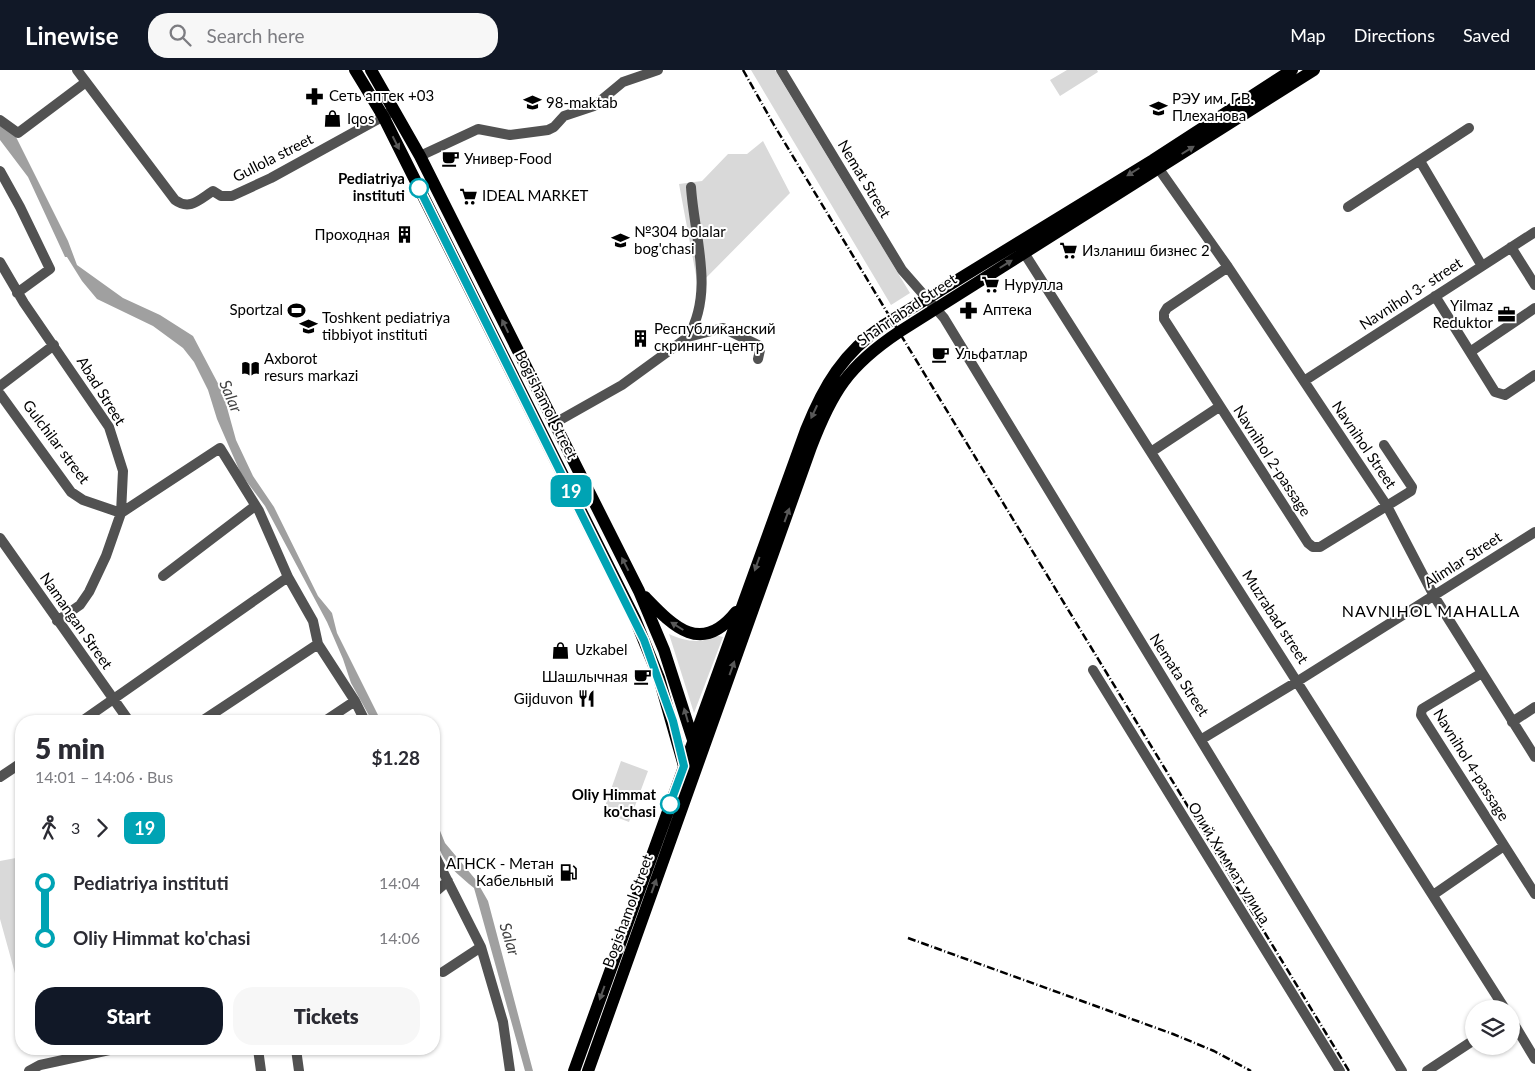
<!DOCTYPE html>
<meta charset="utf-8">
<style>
body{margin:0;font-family:Lato,sans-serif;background:#f7f7f7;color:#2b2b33;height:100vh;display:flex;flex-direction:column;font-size:19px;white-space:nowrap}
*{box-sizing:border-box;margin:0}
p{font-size:16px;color:#7c7c81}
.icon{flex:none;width:28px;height:28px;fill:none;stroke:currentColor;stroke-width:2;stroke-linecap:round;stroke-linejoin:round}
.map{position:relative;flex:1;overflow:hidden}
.panel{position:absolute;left:15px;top:645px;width:425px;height:340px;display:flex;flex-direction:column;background:#fff;border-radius:20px;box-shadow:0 1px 4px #0004}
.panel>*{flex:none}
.badge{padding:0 10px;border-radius:8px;font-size:18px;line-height:32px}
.buttons{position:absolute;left:1465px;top:930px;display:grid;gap:10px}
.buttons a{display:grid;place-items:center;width:55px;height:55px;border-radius:50%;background:#fff;box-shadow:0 1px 4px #0004;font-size:25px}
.map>.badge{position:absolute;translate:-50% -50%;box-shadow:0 0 0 2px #fff}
.legs{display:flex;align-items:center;gap:8px;height:55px;padding:0 20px;font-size:16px}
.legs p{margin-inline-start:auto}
.overview{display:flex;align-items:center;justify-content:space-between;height:85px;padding:0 20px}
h1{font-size:28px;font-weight:800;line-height:38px}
.cta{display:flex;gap:10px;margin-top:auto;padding:10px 20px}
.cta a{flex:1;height:58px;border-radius:20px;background:#111827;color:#fff;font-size:20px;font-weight:800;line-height:58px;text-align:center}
.cta a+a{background:#f7f7f7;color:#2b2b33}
ul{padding:0 20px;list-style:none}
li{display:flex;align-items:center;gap:18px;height:55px;font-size:19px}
li i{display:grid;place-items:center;width:8px;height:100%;margin:0 6px;background:currentColor}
li i::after{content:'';width:12px;height:12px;margin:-6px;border:4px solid;border-radius:50%;background:#fff}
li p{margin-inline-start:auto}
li:first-child i{background:linear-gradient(#0000 50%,currentColor 0)}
li:last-child i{background:linear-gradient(currentColor 50%,#0000 0)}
header{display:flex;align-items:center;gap:30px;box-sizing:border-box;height:70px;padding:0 25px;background:#111827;color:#fff}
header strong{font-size:24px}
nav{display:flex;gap:28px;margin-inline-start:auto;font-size:18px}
.search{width:350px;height:45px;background:#f7f7f7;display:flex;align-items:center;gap:12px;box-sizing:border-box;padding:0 18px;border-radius:20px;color:#7c7c81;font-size:19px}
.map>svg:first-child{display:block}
.green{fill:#d9d9d9}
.water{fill:#a0a0a0}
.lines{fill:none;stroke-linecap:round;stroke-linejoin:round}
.minor{stroke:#525252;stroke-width:10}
.major{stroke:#000;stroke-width:12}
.rail{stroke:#000;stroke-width:2.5;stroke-dasharray:8 2.5 1 2.5;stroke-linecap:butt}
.oneway{fill:#595959}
.line-1-casing{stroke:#fff;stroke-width:11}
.line-1{stroke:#00a3b4;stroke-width:8}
.stop-1-dot{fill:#fff;stroke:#00a3b4;stroke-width:2.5}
.labels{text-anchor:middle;stroke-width:4;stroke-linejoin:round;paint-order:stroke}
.poi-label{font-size:15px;fill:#000;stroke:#fff;text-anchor:start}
.street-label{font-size:15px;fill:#000;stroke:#fff}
.stop-label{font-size:15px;font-weight:bold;fill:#000;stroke:#fff;text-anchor:end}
.water-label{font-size:16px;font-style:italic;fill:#414141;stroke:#fff}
.neighbourhood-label{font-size:16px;letter-spacing:1px;fill:#000;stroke:#fff}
</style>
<header>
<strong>Linewise</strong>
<div class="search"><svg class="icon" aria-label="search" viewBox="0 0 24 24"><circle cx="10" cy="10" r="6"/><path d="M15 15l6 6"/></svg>Search here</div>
<nav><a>Map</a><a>Directions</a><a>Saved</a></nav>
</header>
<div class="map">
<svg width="1535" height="1001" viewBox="0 0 1535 1001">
<rect width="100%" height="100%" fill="#fff"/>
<path class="green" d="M751,0H775L910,223L891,235Z
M1067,0H1097L1098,2L1060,26L1050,10Z
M763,71L790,123L698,216L679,114L702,111L728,84H747Z
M669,564C684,571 702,575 715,565L723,567L694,643Z
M621,691L648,701L629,752L603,742Z
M21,787V925L0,849V791Z"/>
<path class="water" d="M0,53L16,67L68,171L77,195L123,228L160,245L193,266L223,323L236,370L253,406L274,437L318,526L332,543L337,563L381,651H372L351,613L343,589L327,552L265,436L241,404L217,349L208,320L194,292L183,278L153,256L97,229L82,211L67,187H65L28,107L0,70Z
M434,746L445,773L476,810L488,831L533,1001H525L474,818C447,796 434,783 434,746Z"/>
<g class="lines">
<path class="minor" d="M77,0L175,130C190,141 200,129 213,121L221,126H232L271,108L389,43
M781,0L902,200L944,248L1402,1001
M0,50L18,63L86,12
M420,86L478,59L510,65L548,60L554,57L564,46L594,36L623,12L658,0
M1420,91L1482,196
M1154,92L1228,197L1387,436L1434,526L1535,687
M0,101L20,137L50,199L17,223
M1348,137L1469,58
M1511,177L1535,215
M1021,178L1505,939
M0,192L24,233L109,357L123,401L121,443L106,486L89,522L80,535L57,551
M1228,197L1167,238L1164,243V249L1308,473L1313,477H1320L1411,421L1412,417L1384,375
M1435,226L1495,322L1505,325L1535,305
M688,267C715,221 694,166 691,117
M1470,282L1535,238
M1304,311L1535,162
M0,316L54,275
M0,324L71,422L83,430L121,443L220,378L259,441L288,507L313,551L318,574L355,631L365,651
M553,354L622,315L688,267L723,258L758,275L760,280L758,289
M1151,382L1219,337
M0,468L129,651
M163,506L255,436
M1093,600L1340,1001
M1482,603L1422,639L1421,645L1535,824
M82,651L288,507
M202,651L318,574
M325,651L355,631
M1512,652L1535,637
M1202,669L1298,611L1535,462
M0,707L21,693
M434,784L481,877L503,952L510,1001
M434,823L448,811
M1433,825L1504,776
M443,902L481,877
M1511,949L1535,989
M258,979L261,1001
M296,979L299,1001
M29,1001L40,995L114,979
M1427,1001L1474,970"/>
<path class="major" d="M355,0L383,46L635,549L659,608L684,696
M371,0L420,86L639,521L664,580L693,670
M645,527C673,556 701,586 736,542
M574,1001L806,360C824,315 843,283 884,255L1153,90L1292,0
M588,1001L811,377C832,322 848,296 899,262L1314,0"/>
<path class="rail" d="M743,0L774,55L899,262L1349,1001
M908,868L1173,964L1214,981L1251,1001"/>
</g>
<defs><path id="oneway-solid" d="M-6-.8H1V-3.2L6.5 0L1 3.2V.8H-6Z" transform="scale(1.25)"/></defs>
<g class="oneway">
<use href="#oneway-solid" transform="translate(396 73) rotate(63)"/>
<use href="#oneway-solid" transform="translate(1188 80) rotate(-32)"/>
<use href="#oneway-solid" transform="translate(1133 102) rotate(148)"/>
<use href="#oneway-solid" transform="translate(1006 194) rotate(-32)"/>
<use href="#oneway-solid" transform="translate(505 256) rotate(-116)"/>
<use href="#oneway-solid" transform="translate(814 342) rotate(115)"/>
<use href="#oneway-solid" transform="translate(787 445) rotate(-70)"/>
<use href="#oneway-solid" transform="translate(625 494) rotate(-117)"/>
<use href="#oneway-solid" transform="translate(757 494) rotate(110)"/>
<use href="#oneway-solid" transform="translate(677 556) rotate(-148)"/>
<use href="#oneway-solid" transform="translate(732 598) rotate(-70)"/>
<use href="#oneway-solid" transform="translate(686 645) rotate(-106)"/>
<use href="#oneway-solid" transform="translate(654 816) rotate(-70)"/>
<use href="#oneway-solid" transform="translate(602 923) rotate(110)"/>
</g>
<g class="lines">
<defs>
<path id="line-1" d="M419,118L644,570L673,651L684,696L670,734"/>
</defs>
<use href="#line-1" class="line-1-casing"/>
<use href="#line-1" class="line-1"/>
</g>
<defs>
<symbol id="pharmacy-bare" viewBox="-9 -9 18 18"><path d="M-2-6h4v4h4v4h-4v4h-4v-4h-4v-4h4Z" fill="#000" stroke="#fff" stroke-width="2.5" paint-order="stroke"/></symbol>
<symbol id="school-bare" viewBox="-9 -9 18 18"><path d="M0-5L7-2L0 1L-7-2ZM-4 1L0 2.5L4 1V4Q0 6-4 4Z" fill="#000" stroke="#fff" stroke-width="2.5" paint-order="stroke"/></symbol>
<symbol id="university-bare" viewBox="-9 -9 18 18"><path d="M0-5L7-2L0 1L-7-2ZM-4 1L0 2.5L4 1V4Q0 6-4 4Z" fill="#000" stroke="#fff" stroke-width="2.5" paint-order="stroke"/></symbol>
<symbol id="shop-bare" viewBox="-9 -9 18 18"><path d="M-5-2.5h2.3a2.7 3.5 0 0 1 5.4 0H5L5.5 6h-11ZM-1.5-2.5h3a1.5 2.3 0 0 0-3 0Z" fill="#000" stroke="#fff" stroke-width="2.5" paint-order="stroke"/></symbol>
<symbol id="cafe-bare" viewBox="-9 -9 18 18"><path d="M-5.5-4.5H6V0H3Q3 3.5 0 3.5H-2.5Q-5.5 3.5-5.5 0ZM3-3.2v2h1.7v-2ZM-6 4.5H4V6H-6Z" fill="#000" stroke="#fff" stroke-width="2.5" paint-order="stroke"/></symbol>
<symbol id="supermarket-bare" viewBox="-9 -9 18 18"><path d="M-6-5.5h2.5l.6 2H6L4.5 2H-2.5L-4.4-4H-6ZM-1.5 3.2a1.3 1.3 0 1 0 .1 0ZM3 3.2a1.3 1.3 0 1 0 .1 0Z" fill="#000" stroke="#fff" stroke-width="2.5" paint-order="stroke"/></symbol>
<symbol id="building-bare" viewBox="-9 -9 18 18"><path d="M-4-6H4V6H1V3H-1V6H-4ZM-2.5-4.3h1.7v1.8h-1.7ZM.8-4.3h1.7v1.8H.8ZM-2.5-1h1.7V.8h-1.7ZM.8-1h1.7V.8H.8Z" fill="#000" stroke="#fff" stroke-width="2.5" paint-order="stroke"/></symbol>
<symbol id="stadium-bare" viewBox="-9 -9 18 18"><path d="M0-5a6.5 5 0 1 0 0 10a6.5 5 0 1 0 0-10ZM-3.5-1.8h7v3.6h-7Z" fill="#000" stroke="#fff" stroke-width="2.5" paint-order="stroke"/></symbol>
<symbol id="office-bare" viewBox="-9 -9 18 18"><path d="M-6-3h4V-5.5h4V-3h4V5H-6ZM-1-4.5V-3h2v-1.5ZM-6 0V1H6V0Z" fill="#000" stroke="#fff" stroke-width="2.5" paint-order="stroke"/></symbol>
<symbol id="library-bare" viewBox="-9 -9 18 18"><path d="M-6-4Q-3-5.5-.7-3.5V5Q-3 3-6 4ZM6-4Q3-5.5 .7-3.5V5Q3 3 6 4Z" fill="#000" stroke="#fff" stroke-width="2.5" paint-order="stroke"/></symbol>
<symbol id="restaurant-bare" viewBox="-9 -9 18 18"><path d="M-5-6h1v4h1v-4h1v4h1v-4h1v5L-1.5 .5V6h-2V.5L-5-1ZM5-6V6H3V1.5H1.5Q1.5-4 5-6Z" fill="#000" stroke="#fff" stroke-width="2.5" paint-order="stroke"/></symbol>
<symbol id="fuel-bare" viewBox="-9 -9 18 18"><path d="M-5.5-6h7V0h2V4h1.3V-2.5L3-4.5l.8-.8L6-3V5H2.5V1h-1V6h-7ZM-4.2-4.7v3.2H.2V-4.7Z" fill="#000" stroke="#fff" stroke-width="2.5" paint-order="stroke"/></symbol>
</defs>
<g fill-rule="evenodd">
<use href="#pharmacy-bare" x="302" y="14" width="25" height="25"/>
<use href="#school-bare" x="520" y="20" width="25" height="25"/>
<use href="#university-bare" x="1146" y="26" width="25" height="25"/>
<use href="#shop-bare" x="320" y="36" width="25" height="25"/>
<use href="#cafe-bare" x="438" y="76" width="25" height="25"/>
<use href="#supermarket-bare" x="456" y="114" width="25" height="25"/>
<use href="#building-bare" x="392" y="152" width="25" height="25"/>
<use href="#school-bare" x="608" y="158" width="25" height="25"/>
<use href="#supermarket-bare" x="1056" y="168" width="25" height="25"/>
<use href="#supermarket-bare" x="978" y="202" width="25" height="25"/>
<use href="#stadium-bare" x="284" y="228" width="25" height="25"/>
<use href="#pharmacy-bare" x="956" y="228" width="25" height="25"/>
<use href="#office-bare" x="1494" y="232" width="25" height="25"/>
<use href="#university-bare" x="296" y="244" width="25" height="25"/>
<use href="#building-bare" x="628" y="256" width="25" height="25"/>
<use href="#cafe-bare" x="928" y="272" width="25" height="25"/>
<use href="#library-bare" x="238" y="286" width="25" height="25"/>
<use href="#shop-bare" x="548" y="568" width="25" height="25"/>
<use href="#cafe-bare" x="630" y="594" width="25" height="25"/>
<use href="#restaurant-bare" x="574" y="616" width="25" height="25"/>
<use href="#fuel-bare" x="556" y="790" width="25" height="25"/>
</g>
<g class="stop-1-dot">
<circle cx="419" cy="118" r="9"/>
<circle cx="670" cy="734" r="9"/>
</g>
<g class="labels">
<g class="poi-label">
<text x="329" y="31">Сеть аптек +03</text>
<text x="1172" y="34">РЭУ им. Г.В.<tspan x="1172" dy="17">Плеханова</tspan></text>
<text x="546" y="38">98-maktab</text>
<text x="347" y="54">Iqos</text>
<text x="464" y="94">Универ-Food</text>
<text x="482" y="131">IDEAL MARKET</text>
<text x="634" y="167">№304 bolalar<tspan x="634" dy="17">bog'chasi</tspan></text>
<text x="390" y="170" text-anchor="end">Проходная</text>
<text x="1082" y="186">Изланиш бизнес 2</text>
<text x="1004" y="220">Нурулла</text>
<text x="1493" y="241" text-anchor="end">Yilmaz<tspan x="1493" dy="17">Reduktor</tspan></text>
<text x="283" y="245" text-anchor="end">Sportzal</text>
<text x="983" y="245">Аптека</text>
<text x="322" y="253">Toshkent pediatriya<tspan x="322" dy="17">tibbiyot instituti</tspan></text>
<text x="654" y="264">Республиканский<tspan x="654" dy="17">скрининг-центр</tspan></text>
<text x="955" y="289">Ульфатлар</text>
<text x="264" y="294">Axborot<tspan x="264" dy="17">resurs markazi</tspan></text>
<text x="575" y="585">Uzkabel</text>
<text x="628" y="612" text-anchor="end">Шашлычная</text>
<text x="573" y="634" text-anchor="end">Gijduvon</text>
<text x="554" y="799" text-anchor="end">АГНСК - Метан<tspan x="554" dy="17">Кабельный</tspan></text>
</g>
<g class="street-label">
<text transform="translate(273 88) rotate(-27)" y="5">Gullola street</text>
<text transform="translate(864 109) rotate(59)" y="5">Nemat Street</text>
<text transform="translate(1411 224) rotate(-33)" y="5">Navnihol 3- street</text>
<text transform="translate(907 240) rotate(-34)" y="5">Shahriabad Street</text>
<text transform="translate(101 321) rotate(58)" y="5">Abad Street</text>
<text transform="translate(546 335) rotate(63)" y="5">Bogishamol Street</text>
<text transform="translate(56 372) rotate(53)" y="5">Gulchilar street</text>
<text transform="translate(1364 375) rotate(56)" y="5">Navnihol Street</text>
<text transform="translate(1272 391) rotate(57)" y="5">Navnihol 2-passage</text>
<text transform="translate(1463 490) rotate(-33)" y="5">Аlimlar Street</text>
<text transform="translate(1275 547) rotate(57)" y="5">Muzrabad street</text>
<text transform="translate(76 551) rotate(55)" y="5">Namangan Street</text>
<text transform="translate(1179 605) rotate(57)" y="5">Nemata Street</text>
<text transform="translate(1471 695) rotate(58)" y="5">Navnihol 4-passage</text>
<text transform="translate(1229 793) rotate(58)" y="5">Олий Химмат улица</text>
<text transform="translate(628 841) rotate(-70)" y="5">Bogishamol Street</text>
</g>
<g class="stop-label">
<text x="405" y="114">Pediatriya<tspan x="405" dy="17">instituti</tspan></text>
<text x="656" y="730">Oliy Himmat<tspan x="656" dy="17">ko'chasi</tspan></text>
</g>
<g class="water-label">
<text transform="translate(231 326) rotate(67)" y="6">Salar</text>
<text transform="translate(510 869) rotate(73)" y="6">Salar</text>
</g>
<g class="neighbourhood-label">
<text x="1431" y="547">NAVNIHOL MAHALLA</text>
</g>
</g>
</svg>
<div class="buttons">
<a><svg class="icon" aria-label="layers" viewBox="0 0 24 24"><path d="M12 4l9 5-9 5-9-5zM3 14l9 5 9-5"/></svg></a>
</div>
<b class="badge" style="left:571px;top:421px;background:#00a3b4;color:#fff">19</b>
<section class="panel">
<div class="overview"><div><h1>5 min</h1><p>14:01 – 14:06 · Bus</p></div><b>$1.28</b></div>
<div class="legs"><svg class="icon" aria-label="walk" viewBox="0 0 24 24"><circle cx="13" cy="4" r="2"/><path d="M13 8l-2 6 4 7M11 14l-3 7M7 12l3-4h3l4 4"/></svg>3<svg class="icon" aria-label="forward" viewBox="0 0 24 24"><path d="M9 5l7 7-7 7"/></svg><b class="badge" style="background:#00a3b4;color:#fff">19</b></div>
<ul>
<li><i style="color:#00a3b4"></i><b>Pediatriya instituti</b><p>14:04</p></li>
<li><i style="color:#00a3b4"></i><b>Oliy Himmat ko'chasi</b><p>14:06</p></li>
</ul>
<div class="cta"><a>Start</a><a>Tickets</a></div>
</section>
</div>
